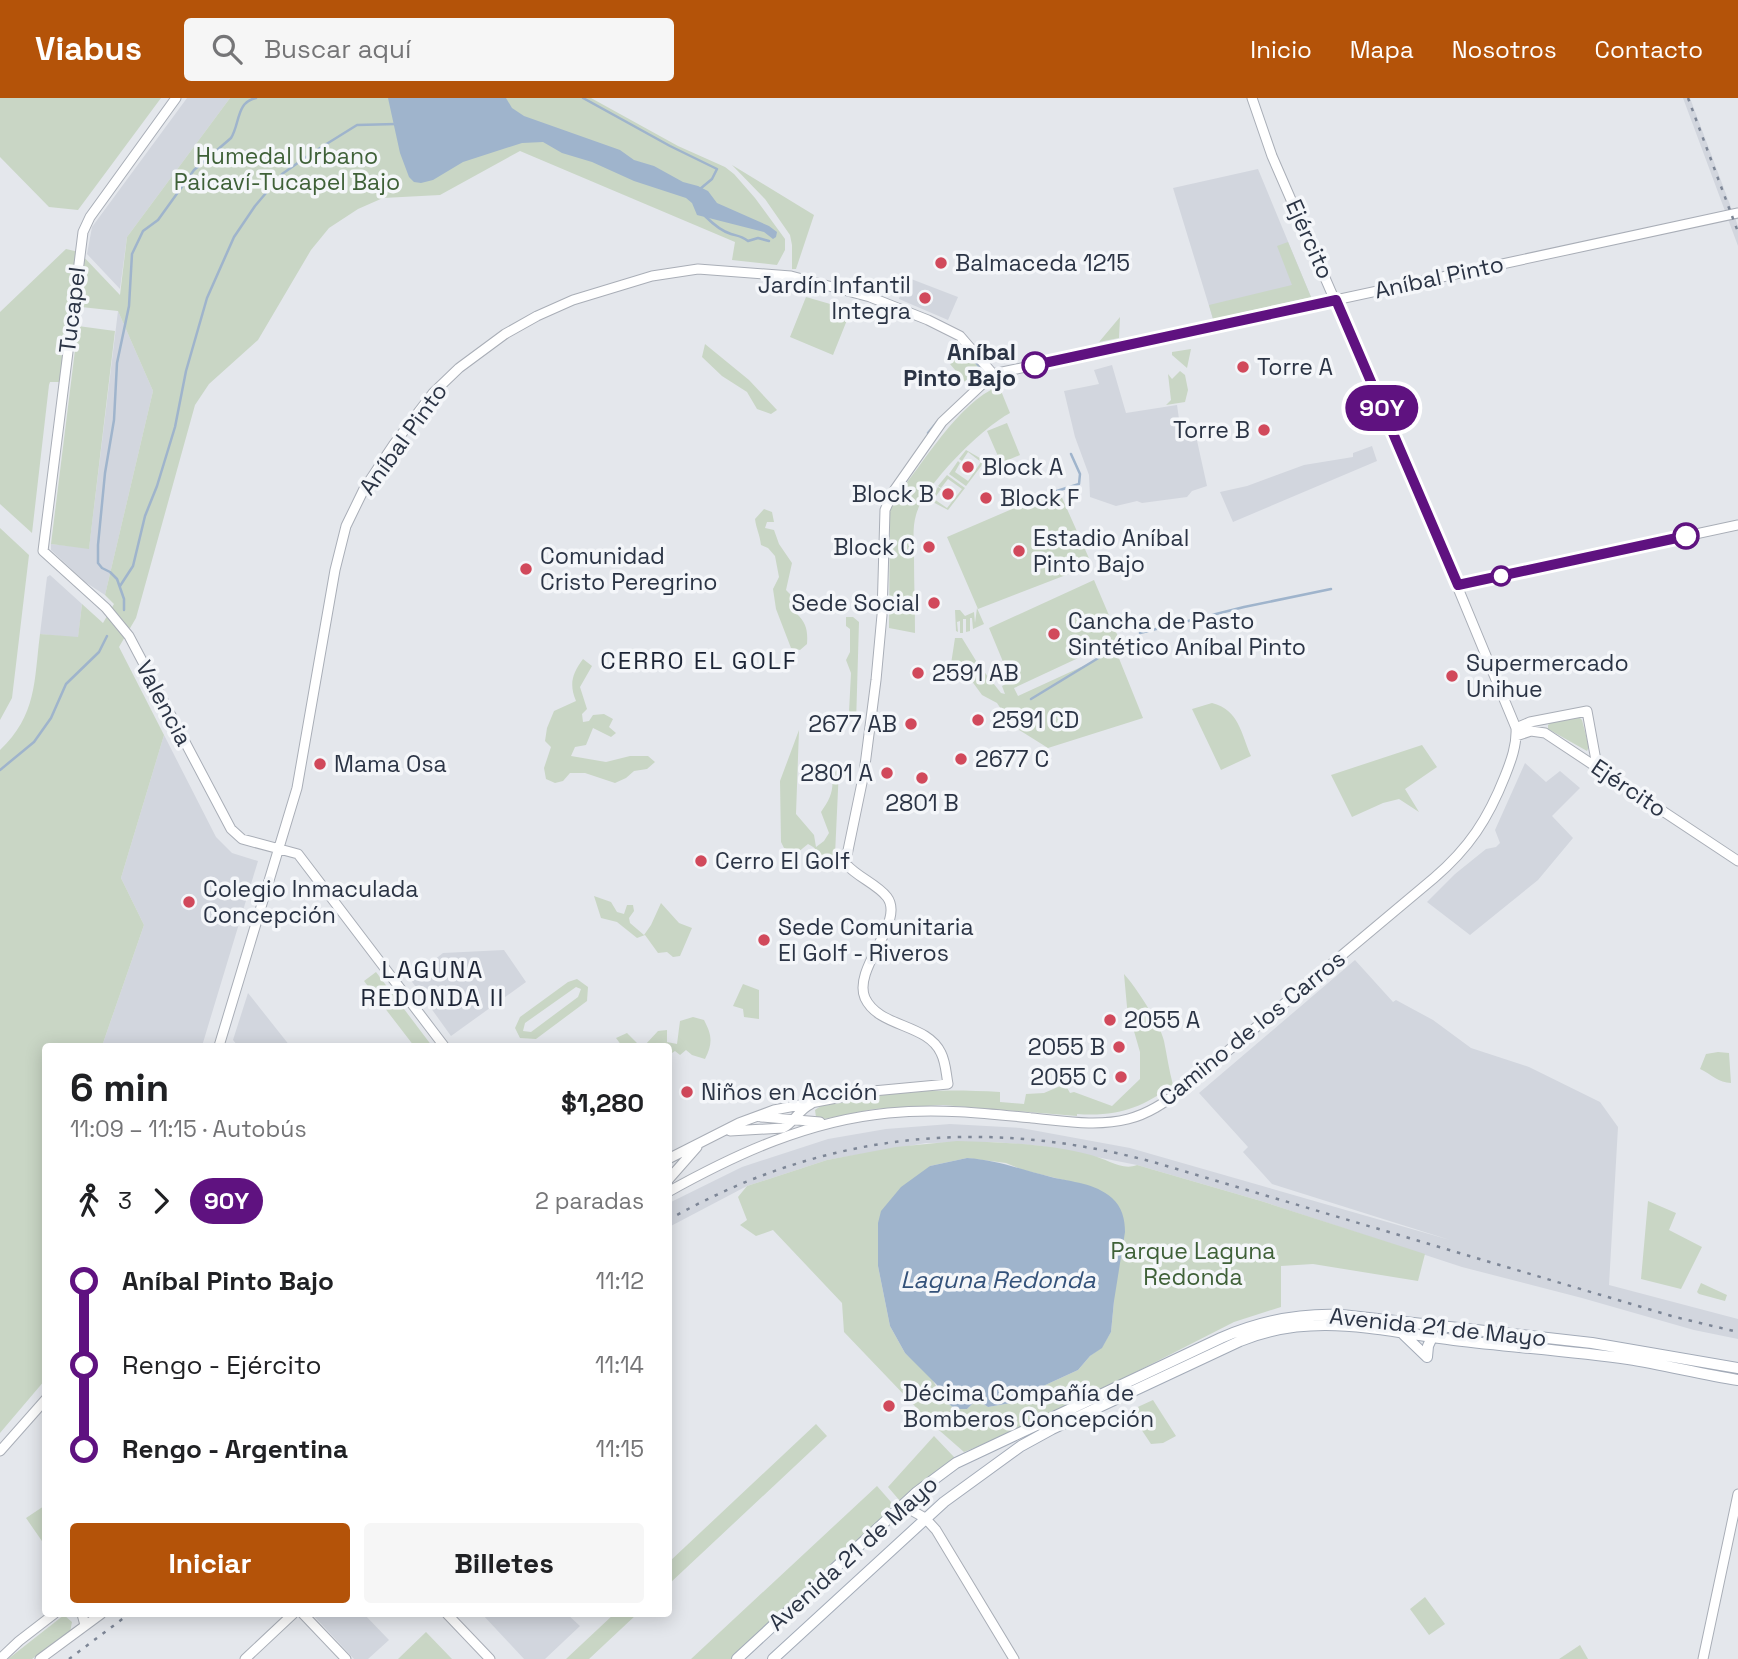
<!DOCTYPE html>
<html lang="es">
<meta charset="utf-8">
<style>
body{margin:0;font-family:"Space Grotesk",sans-serif;background:#f6f6f6;color:#202124;height:100vh;display:flex;flex-direction:column;font-size:26px;white-space:nowrap}
*{box-sizing:border-box;margin:0}
p{font-size:23px;color:#757577}
.icon{flex:none;width:38px;height:38px;fill:none;stroke:currentColor;stroke-width:2;stroke-linecap:round;stroke-linejoin:round}
.map{position:relative;flex:1;overflow:hidden}
.drawer{position:absolute;left:42px;top:945px;width:630px;height:574px;display:flex;flex-direction:column;background:#fff;border-radius:7px;box-shadow:0 4px 18px #0003}
.drawer>*{flex:none}
.badge{padding:0 14px;border-radius:23px;font-size:24px;line-height:46px}
.map>.badge{position:absolute;translate:-50% -50%;box-shadow:0 0 0 4px #fff}
.legs{display:flex;align-items:center;gap:10px;height:77px;padding:0 28px;font-size:23px}
.legs p{margin-inline-start:auto}
.overview{display:flex;align-items:center;justify-content:space-between;height:119px;padding:0 28px}
h1{font-size:38px;font-weight:700;line-height:52px}
.primary-button{display:flex;gap:14px;margin-top:auto;padding:14px 28px}
.primary-button a{flex:1;height:80px;border-radius:7px;background:#b45309;color:#fff;font-size:28px;font-weight:700;line-height:80px;text-align:center}
.primary-button a+a{background:#f6f6f6;color:#202124}
ul{padding:0 28px;list-style:none}
li{display:flex;align-items:center;gap:24px;height:84px;font-size:26px}
li i{display:grid;place-items:center;width:10px;height:100%;margin:0 9px;background:currentColor}
li i::after{content:'';width:18px;height:18px;margin:-9px;border:5px solid;border-radius:50%;background:#fff}
li p{margin-inline-start:auto}
li:first-child i{background:linear-gradient(#0000 50%,currentColor 0)}
li:last-child i{background:linear-gradient(currentColor 50%,#0000 0)}
header{display:flex;align-items:center;gap:42px;box-sizing:border-box;height:98px;padding:0 35px;background:#b45309;color:#fff}
header strong{font-size:33px}
nav{display:flex;gap:38px;margin-inline-start:auto;font-size:24px}
.search{width:490px;height:63px;background:#f6f6f6;display:flex;align-items:center;gap:18px;box-sizing:border-box;padding:0 24px;border-radius:7px;color:#757577;font-size:26px}
.map>svg:first-child{display:block}
.built{fill:#d2d6de}
.green{fill:#c9d6c5;fill-rule:evenodd}
.water{fill:#9fb4cc}
.lines{fill:none;stroke-linecap:round;stroke-linejoin:round}
.stream{stroke:#9fb4cc;stroke-width:2.5}
.secondary-casing{stroke:#a9aeb7;stroke-width:11}
.primary-casing{stroke:#a3abb8;stroke-width:12}
.secondary{stroke:#fff;stroke-width:9}
.primary{stroke:#fff;stroke-width:10}
.rail{stroke:#7d8696;stroke-width:2.5;stroke-dasharray:3.5 7;stroke-linecap:butt}
.line-1-casing{stroke:#fff;stroke-width:16}
.line-1{stroke:#5f1280;stroke-width:10}
.poi-dot{fill:#d1495b;stroke:#f4f6f9;stroke-width:2.5}
.stop-1-dot{fill:#fff;stroke:#5f1280;stroke-width:3.5}
.labels{text-anchor:middle;stroke-width:7;stroke-linejoin:round;paint-order:stroke}
.park-label{font-size:23px;fill:#3f6138;stroke:#f4f6f9}
.street-label{font-size:23px;fill:#2b3445;stroke:#f4f6f9}
.poi-label{font-size:23px;fill:#2b3445;stroke:#f4f6f9;text-anchor:start}
.stop-label{font-size:23px;font-weight:bold;fill:#2b3445;stroke:#f4f6f9;text-anchor:end}
.neighbourhood-label{font-size:24px;letter-spacing:2px;fill:#1d2536;stroke:#f4f6f9}
.water-label{font-size:24px;font-style:italic;fill:#34527a;stroke:#f4f6f9}
</style>
<header>
<strong>Viabus</strong>
<div class="search"><svg class="icon" aria-label="search" viewBox="0 0 24 24"><circle cx="10" cy="10" r="6"/><path d="M15 15l6 6"/></svg>Buscar aquí</div>
<nav><a>Inicio</a><a>Mapa</a><a>Nosotros</a><a>Contacto</a></nav>
</header>
<div class="map">
<svg width="1738" height="1561" viewBox="0 0 1738 1561">
<rect width="100%" height="100%" fill="#e4e7ec"/>
<path class="built" d="M187,0H230L127,139L120,191L87,156L92,129Z
M1683,0H1690L1738,128V148Z
M1258,71L1311,199L1213,221L1173,90Z
M906,179L958,199L948,222L899,201Z
M118,213L153,293L105,497L85,484L51,452V446L89,450Z
M1112,267L1126,315L1177,307L1179,321L1196,338L1207,388L1192,393L1187,399L1142,405L1137,403L1116,408L1090,399L1089,377L1075,339L1064,293L1099,286L1094,272Z
M1372,348L1377,363L1233,424L1220,394L1247,388L1304,367L1353,359V355Z
M50,477L82,506L78,540L40,536L47,479Z
M164,637L216,739L232,755L258,763L202,948H102L144,827L121,780Z
M1525,665L1546,684L1560,673L1580,690L1552,718L1573,740L1538,782L1470,837L1427,804L1455,776L1486,751L1496,749L1500,745L1495,732Z
M504,852L526,884L451,938L410,881L443,855Z
M1355,862L1393,904L1396,902L1433,922L1471,950L1529,969L1600,1004L1618,1029L1609,1187L1738,1221V1241L1694,1232L1582,1200L1462,1169L1261,1103L1137,1067L1041,1048L994,1044L926,1045L827,1062L747,1088L669,1129V1105L742,1069L828,1041L886,1031L950,1026L1021,1030L1130,1050L1450,1142L1272,1086L1243,1054L1248,1049L1199,995Z
M248,895L290,948H238L233,942Z
M312,1516H364L389,1542L368,1561H354Z
M482,1516H567L580,1528L545,1561H524Z"/>
<path class="green" d="M0,0H161L78,112L49,109L0,59Z
M230,0H591L678,48L725,69L734,76L755,100L785,141V152L777,167L732,162L735,144L520,53L440,97L383,100L358,111L329,130L311,152L258,242L209,286L195,307L136,520L119,549L164,637L121,780L144,827L102,948H46L45,1282L0,1335V652C37,617 34,583 40,536L78,539L82,506L103,525L114,506L105,497L153,293L118,213L72,208L63,284H50L49,287L32,435L0,406V214L66,151L79,154L120,197L127,139Z
M732,67L814,117L796,171H792V147L790,137L765,101Z
M1288,144L1311,199L1213,221L1209,207L1292,187L1277,148Z
M806,199L851,212L833,257L790,239Z
M1120,219L1119,240L1099,244Z
M78,228L115,233L89,451L51,446Z
M705,246L749,282L777,312L771,316L757,311L747,294L722,278L702,259Z
M1191,251L1187,270L1172,257V254Z
M963,254L978,268L977,285L971,291L950,266Z
M1180,273L1185,277L1188,292L1185,304L1166,307L1171,302L1168,276L1172,281Z
M999,288L1010,315C982,330 924,387 916,417C912,430 914,446 914,460C914,485 915,510 915,535L889,530L890,410L895,399C924,366 957,305 999,288Z
M1007,325L1020,357L1001,365L987,333Z
M966,352L985,363L966,388L949,376L958,363L960,365L955,374L968,383L981,364L968,354L962,363L959,361Z
M947,377L965,390L948,412L929,402L938,389L941,391L934,401L947,410L962,391L948,381L941,390L938,388Z
M1054,393H1059L1092,467L978,511L947,439Z
M764,411L772,414L774,424H767L765,430L774,432L779,446L792,465L786,492L797,503V516C806,525 808,532 807,546L800,552L791,550L776,511L773,491L779,479L775,458L768,450L761,447C760,437 756,430 755,421Z
M0,430L29,457L12,600L0,622Z
M1094,482L1119,541L1014,590L1018,598L1116,553L1143,620L1048,650L1016,630L1014,622L1005,617L997,605L982,597L966,575L951,566L955,540H962L978,566L1001,595L1005,596L1002,588L1011,583L989,530Z
M977,510L984,526L973,531L972,520H970V533L966,534V521H963V535H960V523L957,524L958,534L956,533L955,512H960L965,518L974,514L975,525Z
M846,519H853L859,524L856,626L849,614L851,575L846,562L850,554V531L846,528Z
M583,561L592,568L580,589L587,611L582,616L583,624L589,623L593,617L604,616L613,621L609,629L616,635L611,639L593,630L586,647L575,649L571,658L606,664L630,658H648L655,664L647,671L634,673L626,680L615,685L585,675H570L563,683L555,685L546,681L544,670L551,649L545,643L547,630L554,613L576,603C569,586 572,576 583,561Z
M1212,605C1239,612 1241,635 1251,658L1221,672L1192,611Z
M1578,618L1582,622L1589,649L1587,653L1548,631V627L1552,624Z
M799,632L796,716L814,737L816,749L824,743L829,735L821,714C830,701 834,693 832,677L839,670L835,757L828,761C820,758 817,750 808,746L797,755L784,750L781,744L780,683Z
M1422,647L1437,669L1405,691L1419,714L1399,701L1383,705L1352,719L1331,677Z
M594,798L611,804L617,814L624,816L627,807H633L634,813L629,820L630,825L644,837L651,827L661,805L679,825L692,830L680,858L673,859L667,854L658,855L645,837L637,840L617,824L601,820Z
M376,874L432,948H414L364,883Z
M1124,876C1136,889 1160,926 1164,943C1167,958 1169,972 1173,987C1142,1010 1117,1019 1077,1016V1018L943,1007L874,1011L824,1021L816,1019L815,1012C823,1005 836,1004 846,1002C898,992 948,991 1000,994V1004L1024,1006L1026,996L1044,995L1065,986L1070,995L1074,994L1112,1008L1140,981V954L1127,909Z
M577,881L588,889L587,903L536,941L520,940L515,930L520,919L568,884ZM576,889L581,891L578,899L531,934L523,933L525,925Z
M743,886L759,892V921L744,919L743,911L733,908Z
M693,919L704,922C712,937 713,945 705,961L692,957L686,952L680,957L675,953L669,957L668,948H622L616,940L627,935L639,947H645L658,933L667,932V944L677,946L680,923Z
M1718,954L1729,955L1731,985C1719,985 1711,976 1700,971L1706,956Z
M957,1043C1001,1044 1048,1046 1091,1057C1107,1061 1122,1073 1137,1067L1261,1103L1425,1156L1418,1183L1313,1166L1281,1168V1209L1234,1224L1032,1327L964,1354L932,1326L844,1234L842,1205L773,1132L756,1138L740,1127L747,1122L738,1099L747,1088L827,1062L896,1049ZM967,1060L1006,1065L1023,1072L1084,1087L1114,1203L1111,1234L1102,1249L1090,1258L1078,1272L1041,1289L1022,1303L988,1309L982,1305L972,1306L967,1311H956L944,1303L930,1277L905,1255L890,1228L878,1168L930,1068Z
M1648,1103L1676,1115L1669,1132L1702,1149L1681,1191L1641,1181Z
M1701,1185L1727,1197L1725,1203L1699,1196L1697,1194Z
M1153,1302L1176,1338L1163,1345L1151,1346L1129,1313Z
M816,1326L827,1338L669,1486V1464Z
M934,1338L954,1359L953,1362L900,1403L888,1389Z
M877,1388L891,1404L889,1413L733,1561H691Z
M44,1408L46,1411L44,1446L26,1420Z
M1425,1499L1445,1526L1429,1537L1410,1511Z
M614,1516H637L589,1561H566Z
M64,1517L72,1524L70,1534L32,1561H8Z
M426,1534L452,1561H398Z
M1580,1547L1588,1561H1559Z"/>
<path class="water" d="M388,0H506L512,10L524,18L620,52L634,62L654,68L683,84L698,88L708,93L717,105L769,128L777,134L776,139L773,141L764,134L697,117L692,105L686,100L634,83L592,64L562,55L543,44L522,45L463,64L433,82L421,85L414,84L409,79L400,55Z
M967,1060C998,1062 1022,1072 1051,1079C1072,1084 1095,1085 1112,1100C1122,1109 1125,1121 1125,1134L1114,1203L1111,1234L1102,1250L1090,1258L1078,1272L1041,1289L1022,1303L988,1309L982,1305L972,1306L967,1311H956L944,1303L937,1287L905,1255L890,1228L878,1168V1125L881,1113L901,1089L930,1068Z"/>
<g class="lines">
<path class="stream" d="M583,0L670,48L717,71L712,81L700,91
M705,118C712,125 721,133 731,136C738,138 742,138 748,143L758,140L769,143
M967,254L979,268L980,283
M928,335L937,324
M1044,397L1079,386L1080,376L1071,356
M120,488L133,468L145,418L157,388L175,329L186,273L207,200L234,139L255,108L282,76L312,55L357,27L396,26
M124,512V501L117,481L110,474L102,470L98,465V447L105,375L114,322L117,265L129,208L132,156L143,133L158,122L194,72L231,40C240,26 236,4 256,0
M1140,535L1244,509L1331,491
M1031,601L1128,542
M0,672L34,644L51,620L66,586L99,554L107,538"/>
<defs>
<path id="secondary" d="M176,0L90,119L83,134L43,453L106,510L129,538L231,731L242,741L298,756L444,948
M993,276L1738,115
M1458,487L1738,427
M1516,630L1530,624L1587,613L1597,668
M1516,638L1531,633L1545,635L1738,763
M219,948L297,690L335,472L346,428L364,391L394,346L433,295L459,270L505,236L537,218L573,202L652,178L698,171L791,178L870,199L928,222L960,238L993,276
M761,1019L820,1024
M730,1033L783,1030C794,1025 798,1012 811,1006
M668,1061L739,1025L774,1012L873,993L948,986C946,976 946,965 941,955C927,925 879,930 865,900C852,870 906,824 887,799C877,786 857,779 846,766V762L864,675L876,582L882,517L885,412L893,394L942,324L993,276
M668,1082L697,1049
M668,1094C738,1055 808,1023 888,1015C937,1010 984,1015 1032,1020C1064,1023 1097,1029 1128,1021C1148,1016 1164,1005 1180,993L1434,780C1469,750 1488,721 1505,678C1511,663 1517,647 1516,630L1419,396L1272,58L1252,0
M0,1353L46,1301
M902,1407L925,1420L936,1432L1014,1561
M82,1516L85,1527
M303,1516L346,1561
M447,1516L490,1561
M0,1561L19,1543L54,1516
M40,1561L101,1516
M245,1561L293,1516
M1703,1561L1738,1396"/>
<path id="primary" d="M1402,1235L1427,1259
M1427,1259L1428,1248L1433,1237
M737,1561L917,1394L956,1365L1221,1240C1260,1223 1299,1215 1342,1217L1592,1245L1738,1270
M773,1561L944,1404L1021,1348L1052,1331L1240,1243C1314,1213 1379,1233 1454,1242C1512,1249 1571,1253 1628,1261C1665,1267 1701,1276 1738,1282"/>
</defs>
<use href="#secondary" class="secondary-casing"/>
<use href="#primary" class="primary-casing"/>
<use href="#secondary" class="secondary"/>
<use href="#primary" class="primary"/>
<path class="rail" d="M1688,0L1738,134
M668,1122C823,1034 982,1018 1153,1064L1675,1219L1738,1234
M69,1561L129,1516"/>
</g>
<g class="lines">
<defs>
<path id="line-1" d="M1035,267L1336,202L1458,487L1686,438"/>
</defs>
<use href="#line-1" class="line-1-casing"/>
<use href="#line-1" class="line-1"/>
</g>
<g class="poi-dot">
<circle cx="941" cy="165" r="7"/>
<circle cx="925" cy="200" r="7"/>
<circle cx="1243" cy="269" r="7"/>
<circle cx="1264" cy="332" r="7"/>
<circle cx="968" cy="369" r="7"/>
<circle cx="948" cy="396" r="7"/>
<circle cx="986" cy="400" r="7"/>
<circle cx="929" cy="449" r="7"/>
<circle cx="1019" cy="453" r="7"/>
<circle cx="526" cy="471" r="7"/>
<circle cx="934" cy="505" r="7"/>
<circle cx="1054" cy="536" r="7"/>
<circle cx="918" cy="575" r="7"/>
<circle cx="1452" cy="578" r="7"/>
<circle cx="978" cy="622" r="7"/>
<circle cx="911" cy="626" r="7"/>
<circle cx="961" cy="661" r="7"/>
<circle cx="320" cy="666" r="7"/>
<circle cx="887" cy="675" r="7"/>
<circle cx="922" cy="680" r="7"/>
<circle cx="701" cy="763" r="7"/>
<circle cx="189" cy="804" r="7"/>
<circle cx="764" cy="842" r="7"/>
<circle cx="1110" cy="922" r="7"/>
<circle cx="1119" cy="949" r="7"/>
<circle cx="1121" cy="979" r="7"/>
<circle cx="687" cy="994" r="7"/>
<circle cx="889" cy="1308" r="7"/>
</g>
<g class="stop-1-dot">
<circle cx="1035" cy="267" r="12"/>
<circle cx="1686" cy="438" r="12"/>
<circle cx="1501" cy="478" r="9"/>
</g>
<g class="labels">
<g class="park-label">
<text x="287" y="66">Humedal Urbano<tspan x="287" dy="26">Paicaví-Tucapel Bajo</tspan></text>
<text x="1193" y="1161">Parque Laguna<tspan x="1193" dy="26">Redonda</tspan></text>
</g>
<g class="street-label">
<text transform="translate(1310 141) rotate(66)" y="8">Ejército</text>
<text transform="translate(1439 179) rotate(-12)" y="8">Aníbal Pinto</text>
<text transform="translate(72 212) rotate(-83)" y="8">Tucapel</text>
<text transform="translate(403 341) rotate(-54)" y="8">Aníbal Pinto</text>
<text transform="translate(164 605) rotate(62)" y="8">Valencia</text>
<text transform="translate(1629 690) rotate(34)" y="8">Ejército</text>
<text transform="translate(1252 930) rotate(-39)" y="8">Camino de los Carros</text>
<text transform="translate(1438 1229) rotate(6)" y="8">Avenida 21 de Mayo</text>
<text transform="translate(853 1455) rotate(-42)" y="8">Avenida 21 de Mayo</text>
</g>
<g class="poi-label">
<text x="955" y="173">Balmaceda 1215</text>
<text x="911" y="195" text-anchor="end">Jardín Infantil<tspan x="911" dy="26">Integra</tspan></text>
<text x="1257" y="277">Torre A</text>
<text x="1250" y="340" text-anchor="end">Torre B</text>
<text x="982" y="377">Block A</text>
<text x="934" y="404" text-anchor="end">Block B</text>
<text x="1000" y="408">Block F</text>
<text x="1033" y="448">Estadio Aníbal<tspan x="1033" dy="26">Pinto Bajo</tspan></text>
<text x="915" y="457" text-anchor="end">Block C</text>
<text x="540" y="466">Comunidad<tspan x="540" dy="26">Cristo Peregrino</tspan></text>
<text x="920" y="513" text-anchor="end">Sede Social</text>
<text x="1068" y="531">Cancha de Pasto<tspan x="1068" dy="26">Sintético Aníbal Pinto</tspan></text>
<text x="1466" y="573">Supermercado<tspan x="1466" dy="26">Unihue</tspan></text>
<text x="932" y="583">2591 AB</text>
<text x="992" y="630">2591 CD</text>
<text x="897" y="634" text-anchor="end">2677 AB</text>
<text x="975" y="669">2677 C</text>
<text x="334" y="674">Mama Osa</text>
<text x="873" y="683" text-anchor="end">2801 A</text>
<text x="922" y="713" text-anchor="middle">2801 B</text>
<text x="715" y="771">Cerro El Golf</text>
<text x="203" y="799">Colegio Inmaculada<tspan x="203" dy="26">Concepción</tspan></text>
<text x="778" y="837">Sede Comunitaria<tspan x="778" dy="26">El Golf - Riveros</tspan></text>
<text x="1124" y="930">2055 A</text>
<text x="1105" y="957" text-anchor="end">2055 B</text>
<text x="1107" y="987" text-anchor="end">2055 C</text>
<text x="701" y="1002">Niños en Acción</text>
<text x="903" y="1303">Décima Compañía de<tspan x="903" dy="26">Bomberos Concepción</tspan></text>
</g>
<g class="stop-label">
<text x="1016" y="262">Aníbal<tspan x="1016" dy="26">Pinto Bajo</tspan></text>
</g>
<g class="neighbourhood-label">
<text x="699" y="571">CERRO EL GOLF</text>
<text x="433" y="880">LAGUNA<tspan x="433" dy="28">REDONDA II</tspan></text>
</g>
<g class="water-label">
<text x="998" y="1190">Laguna Redonda</text>
</g>
</g>
</svg>
<b class="badge" style="left:1382px;top:310px;background:#5f1280;color:#fff">90Y</b>
<section class="drawer">
<div class="overview"><div><h1>6 min</h1><p>11:09 – 11:15 · Autobús</p></div><b>$1,280</b></div>
<div class="legs"><svg class="icon" aria-label="walk" viewBox="0 0 24 24"><circle cx="13" cy="4" r="2"/><path d="M13 8l-2 6 4 7M11 14l-3 7M7 12l3-4h3l4 4"/></svg>3<svg class="icon" aria-label="forward" viewBox="0 0 24 24"><path d="M9 5l7 7-7 7"/></svg><b class="badge" style="background:#5f1280;color:#fff">90Y</b><p>2 paradas</p></div>
<ul>
<li><i style="color:#5f1280"></i><b>Aníbal Pinto Bajo</b><p>11:12</p></li>
<li><i style="color:#5f1280"></i><span>Rengo - Ejército</span><p>11:14</p></li>
<li><i style="color:#5f1280"></i><b>Rengo - Argentina</b><p>11:15</p></li>
</ul>
<div class="primary-button"><a>Iniciar</a><a>Billetes</a></div>
</section>
</div>
